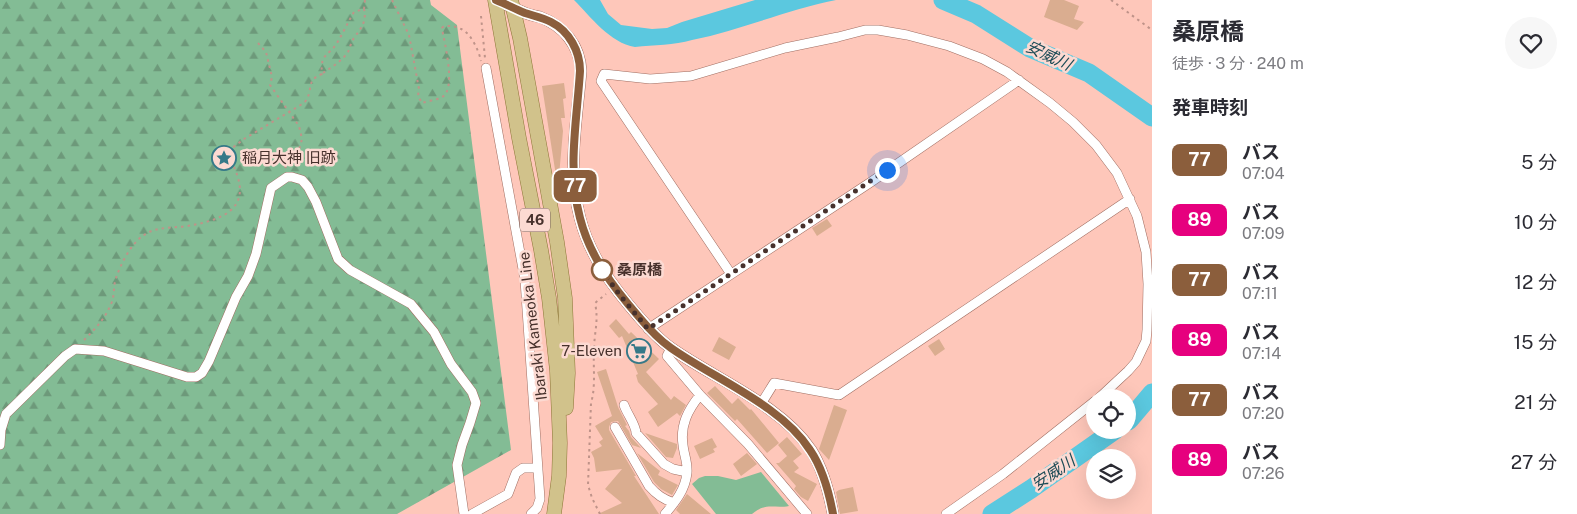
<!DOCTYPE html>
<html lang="ja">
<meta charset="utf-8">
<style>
body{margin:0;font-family:"Public Sans","Noto Sans JP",sans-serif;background:#f7f7f7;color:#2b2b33;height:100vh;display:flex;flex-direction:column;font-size:19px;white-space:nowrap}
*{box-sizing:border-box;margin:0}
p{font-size:16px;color:#7c7c81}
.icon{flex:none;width:28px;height:28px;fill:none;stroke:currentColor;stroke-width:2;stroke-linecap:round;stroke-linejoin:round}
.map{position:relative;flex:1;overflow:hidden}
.side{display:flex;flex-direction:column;background:#fff;width:425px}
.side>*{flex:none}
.badge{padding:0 10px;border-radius:8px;font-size:18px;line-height:32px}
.tools{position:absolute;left:1086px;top:389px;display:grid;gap:10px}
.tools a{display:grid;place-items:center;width:50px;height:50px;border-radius:50%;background:#fff;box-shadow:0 5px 20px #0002;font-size:25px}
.you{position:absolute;width:25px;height:25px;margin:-12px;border:4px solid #fff;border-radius:50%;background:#1a73e8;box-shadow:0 0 0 8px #1a73e833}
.map>.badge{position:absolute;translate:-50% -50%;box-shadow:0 0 0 2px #fff}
h2{padding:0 20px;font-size:19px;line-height:45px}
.round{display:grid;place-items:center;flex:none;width:52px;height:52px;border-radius:26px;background:#f7f7f7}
.headline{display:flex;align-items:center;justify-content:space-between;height:85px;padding:0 20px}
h1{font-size:24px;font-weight:700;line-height:38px}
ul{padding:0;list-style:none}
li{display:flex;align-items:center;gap:15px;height:60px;padding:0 20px}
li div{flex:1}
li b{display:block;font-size:19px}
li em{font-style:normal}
li .badge{min-width:55px;font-weight:700;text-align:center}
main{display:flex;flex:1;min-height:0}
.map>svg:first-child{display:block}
.green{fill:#83bc95}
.forest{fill:url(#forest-firs)}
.water{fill:#5bc8df}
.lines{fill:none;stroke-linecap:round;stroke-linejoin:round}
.river{stroke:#5bc8df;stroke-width:19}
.building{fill:#daad90}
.minor-casing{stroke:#a06e62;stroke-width:10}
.tertiary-casing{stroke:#a06e62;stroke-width:12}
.primary-casing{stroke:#8d7537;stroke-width:15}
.path{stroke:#bf9389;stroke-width:2;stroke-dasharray:2.5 4;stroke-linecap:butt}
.minor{stroke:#fff;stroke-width:9}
.tertiary{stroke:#fff;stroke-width:11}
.primary{stroke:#d1c28b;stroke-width:14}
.line-casing{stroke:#fff;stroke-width:11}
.line{stroke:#8b5e3c;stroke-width:8}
.walk{stroke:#47312c;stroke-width:5;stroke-dasharray:0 9}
.stop-dot{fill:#fff;stroke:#8b5e3c;stroke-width:2.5}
.labels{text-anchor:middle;stroke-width:5;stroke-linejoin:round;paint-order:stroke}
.shield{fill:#fcdad2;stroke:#7d645e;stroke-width:1}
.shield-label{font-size:14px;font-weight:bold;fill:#47312c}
.poi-label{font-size:15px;fill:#47312c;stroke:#fcdad2;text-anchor:start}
.stop-label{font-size:15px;font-weight:bold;fill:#47312c;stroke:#fcdad2;text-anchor:start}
.street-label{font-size:15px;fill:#47312c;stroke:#fcdad2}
.water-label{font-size:16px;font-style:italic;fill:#1b4b56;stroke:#fcdad2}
</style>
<main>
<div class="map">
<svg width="1152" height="514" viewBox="0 0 1152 514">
<defs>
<pattern id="forest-firs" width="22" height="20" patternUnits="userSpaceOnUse" patternTransform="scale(1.25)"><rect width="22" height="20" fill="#83bc95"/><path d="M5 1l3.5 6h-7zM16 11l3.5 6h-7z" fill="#6d997a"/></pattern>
</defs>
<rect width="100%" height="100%" fill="#fec7ba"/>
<path class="green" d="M761,472L789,506C774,509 766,502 752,514H716L692,484L699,478L705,476H718L736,480Z"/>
<path class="forest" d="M0,0H430L431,5L457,25L511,450L397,514H0Z"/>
<path class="water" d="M574,0H600L608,14L621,25L652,29L667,28L682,22L755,0H836C786,10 741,30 692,40C674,45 654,45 635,47C610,43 591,17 574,0Z"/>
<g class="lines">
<path class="river" d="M943,0L976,14L1030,48L1089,73L1152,117
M1128,421L1131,418L1152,393
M992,514L1031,489L1115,430"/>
</g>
<path class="building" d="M1050,0H1064L1079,6L1074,19L1084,22L1077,30L1044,17Z
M564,83L566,98L563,99L565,118H561L563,131L559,176H556L542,86Z
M827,219L832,226L817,236L812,228Z
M616,319L629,334L631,332L659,359L646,372L671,400L674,396L686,405L680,416L677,413L658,427L648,412L658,404L638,382L636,375L638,374L622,336L619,338L609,326Z
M719,337L736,347L729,360L712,351Z
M939,339L945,349L935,356L928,346Z
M606,369L618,407L627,425L625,426L629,431L631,437L641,448L632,445L618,421L611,422L609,427V430L636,476H634L659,514H598L622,503L605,489L622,469L596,472L594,458L591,452L602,446L599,442L603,439L595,426L612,416L597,372Z
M715,386L732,404L738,398L750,410L751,409L779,443L767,453L737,419L735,421L707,393Z
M834,405L847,410L829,460L819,449Z
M645,433L677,444V448L673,458L666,457Z
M787,437L802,454L793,461L799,468L794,472L817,484L808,501L801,497L794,489L796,486L776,463H779L787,456L778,445Z
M712,438L717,447L713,449L715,452L700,459L694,446Z
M637,453L660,471L658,475L678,485L672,495L661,489L654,482Z
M747,453L757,464L741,476L733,464Z
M853,487L858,511L840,514L836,492L839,490Z
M687,494L711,514H680L676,510Z"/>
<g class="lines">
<defs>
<path id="minor" d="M486,68L525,280L540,499L537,508L531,514
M731,274L601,81L604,74L650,79L691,76L785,48L838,37L865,30H878L907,35L949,46L983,59L1007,72L1050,103L1073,122L1096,145L1117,173L1137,216L1146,252L1148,284L1147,330L1146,341L1136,362L1128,371L1099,398
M648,329L871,182L1019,80
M671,348L667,356L700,395L748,444L807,514
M761,404L774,383L839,395L1130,199
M624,405C627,414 636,425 636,433L664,464L673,469L687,472
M615,427L649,486C657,495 663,499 674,503
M0,445L1,430L6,414L65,356L75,349L104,351L187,377H196L202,373L209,361L236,297L248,276L256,254L271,188L287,177H292L302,180L308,187L316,202L338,259L350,270L411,304L434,332L451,364L472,392L476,403L470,423L462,445L457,465L464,514
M472,514L508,494L516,473L523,468H538
M665,514C676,501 685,490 687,473C688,463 684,455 683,445C680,425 688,410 700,395
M946,514L1003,474L1095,401"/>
<path id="tertiary" d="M496,0C505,4 515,9 525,13C530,15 535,16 540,17C564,26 580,46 581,71C577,120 567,169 580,218C590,257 613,287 639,317C650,329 658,339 671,348C715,379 781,405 811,450C823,469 829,492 833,514"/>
<path id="primary" d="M495,0L519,138L541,250L549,298L557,371L560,443L559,476L554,514
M511,0L520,38L557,242L565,298L568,373L566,408"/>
</defs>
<use href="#minor" class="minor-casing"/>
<use href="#tertiary" class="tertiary-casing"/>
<use href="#primary" class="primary-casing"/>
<path class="path" d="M392,0L409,35L419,89L418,96L422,103C428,101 436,100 442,97C457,89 444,42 442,28L444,26C450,26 457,26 461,29C471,33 479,51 481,61
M1111,0L1152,30
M481,16L485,58
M258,43L266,52L272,77L270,85L299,126L302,139L297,157L285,166L286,168
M323,73C332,67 342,61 348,52C350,48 351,42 354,38C361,28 367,22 364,9
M223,155L244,139L304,103C315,90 304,81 322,74C320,53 328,57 337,43C343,33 348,22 354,12L364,9L365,0
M84,340C95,329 105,319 111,304C115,296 113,286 116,278C120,266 128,250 137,241C152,225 168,229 187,226C237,218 255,200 226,152
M600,514L592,498L588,485L591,403C596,386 593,368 594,351C594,332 599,322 595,303L606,294"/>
<use href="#minor" class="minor"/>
<use href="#tertiary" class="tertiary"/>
<use href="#primary" class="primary"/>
</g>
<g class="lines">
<defs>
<path id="line" d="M496,0C506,4 515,9 525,13C534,16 543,18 551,22C569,31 580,51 580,71C577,120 567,169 580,218C590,257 613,287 639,317C649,329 658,339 671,348C715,379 782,406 810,450C823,469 829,492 833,514"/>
</defs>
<use href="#line" class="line-casing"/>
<use href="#line" class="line"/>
<path class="walk" d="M602,270L619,294L648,329L887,170"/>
</g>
<defs>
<symbol id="sight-ring" viewBox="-11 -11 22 22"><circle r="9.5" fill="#fcdad2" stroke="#357988" stroke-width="1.5"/><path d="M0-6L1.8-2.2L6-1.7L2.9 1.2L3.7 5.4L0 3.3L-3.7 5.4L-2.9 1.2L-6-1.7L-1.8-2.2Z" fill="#357988"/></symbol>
<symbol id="supermarket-ring" viewBox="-11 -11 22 22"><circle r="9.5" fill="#fcdad2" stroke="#357988" stroke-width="1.5"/><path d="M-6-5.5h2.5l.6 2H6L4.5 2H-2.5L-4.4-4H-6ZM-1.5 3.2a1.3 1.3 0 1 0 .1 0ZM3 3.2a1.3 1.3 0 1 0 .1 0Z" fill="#357988"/></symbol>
</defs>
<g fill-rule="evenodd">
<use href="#sight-ring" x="210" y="144" width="28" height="28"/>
<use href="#supermarket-ring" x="625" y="337" width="28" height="28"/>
</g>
<circle class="stop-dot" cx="602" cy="270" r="10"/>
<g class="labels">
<rect class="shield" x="520" y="208.5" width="30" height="23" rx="4"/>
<g class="shield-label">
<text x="535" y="225">46</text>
</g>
<g class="poi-label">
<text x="242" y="163">稲月大神 旧跡</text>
<text x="622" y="356" text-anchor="end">7-Eleven</text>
</g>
<g class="stop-label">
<text x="617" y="275">桑原橋</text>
</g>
<g class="street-label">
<text transform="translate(533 326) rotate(-97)" y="5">Ibaraki Kameoka Line</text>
</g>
<g class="water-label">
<text transform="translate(1049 55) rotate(25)" y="6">安威川</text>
<text transform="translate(1053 472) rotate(-34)" y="6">安威川</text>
</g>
</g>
</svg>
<div class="tools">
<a><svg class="icon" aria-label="locate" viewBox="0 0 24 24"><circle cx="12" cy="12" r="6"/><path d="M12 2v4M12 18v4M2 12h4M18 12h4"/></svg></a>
<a><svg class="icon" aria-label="layers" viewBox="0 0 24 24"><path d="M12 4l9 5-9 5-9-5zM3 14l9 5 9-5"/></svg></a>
</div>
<div class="you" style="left:887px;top:170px"></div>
<b class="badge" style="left:575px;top:186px;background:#8b5e3c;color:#fff">77</b>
</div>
<section class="side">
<div class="headline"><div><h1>桑原橋</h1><p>徒歩 · 3 分 · 240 m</p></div><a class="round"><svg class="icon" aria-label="heart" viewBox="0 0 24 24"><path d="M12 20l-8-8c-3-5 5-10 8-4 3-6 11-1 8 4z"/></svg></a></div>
<h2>発車時刻</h2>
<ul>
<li><span class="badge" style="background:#8b5e3c;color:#fff">77</span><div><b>バス</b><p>07:04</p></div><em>5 分</em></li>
<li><span class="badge" style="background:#e6007e;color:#fff">89</span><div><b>バス</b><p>07:09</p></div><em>10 分</em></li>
<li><span class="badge" style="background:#8b5e3c;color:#fff">77</span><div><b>バス</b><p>07:11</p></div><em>12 分</em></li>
<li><span class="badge" style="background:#e6007e;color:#fff">89</span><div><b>バス</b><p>07:14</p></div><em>15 分</em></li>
<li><span class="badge" style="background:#8b5e3c;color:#fff">77</span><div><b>バス</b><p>07:20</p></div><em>21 分</em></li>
<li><span class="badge" style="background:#e6007e;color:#fff">89</span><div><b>バス</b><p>07:26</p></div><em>27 分</em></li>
</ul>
</section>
</main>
